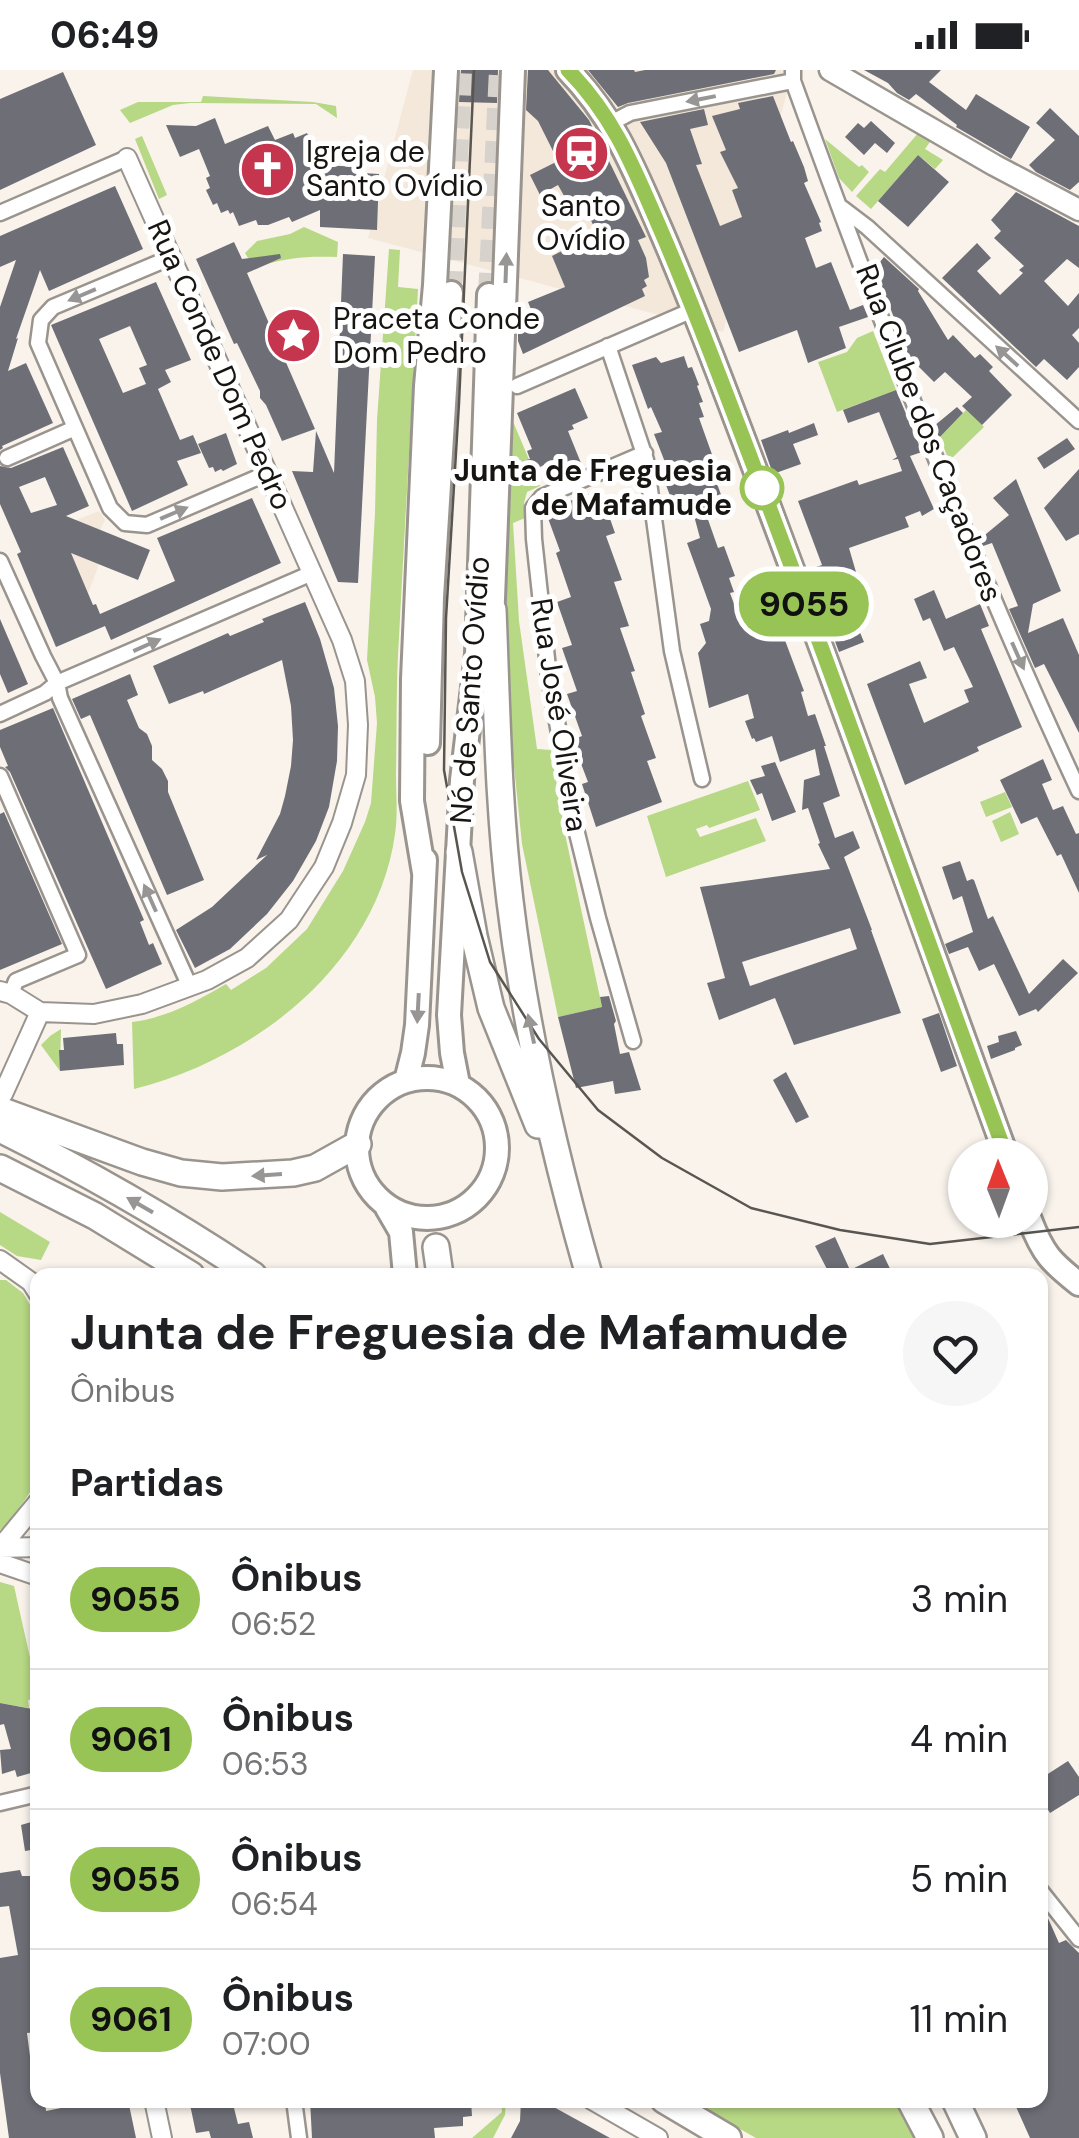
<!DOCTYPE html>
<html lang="pt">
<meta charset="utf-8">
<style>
body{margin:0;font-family:"DM Sans",sans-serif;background:#f6f6f6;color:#202124;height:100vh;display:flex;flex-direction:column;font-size:38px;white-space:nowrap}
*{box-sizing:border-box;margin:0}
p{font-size:32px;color:#757577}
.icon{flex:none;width:55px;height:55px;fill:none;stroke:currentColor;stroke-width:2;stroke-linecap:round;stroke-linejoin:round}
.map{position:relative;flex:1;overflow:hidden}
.details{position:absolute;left:30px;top:1198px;width:1018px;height:840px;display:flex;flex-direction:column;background:#fff;border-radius:20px;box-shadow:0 2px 8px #0004}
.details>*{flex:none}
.badge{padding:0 20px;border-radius:32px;font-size:35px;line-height:65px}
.needle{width:65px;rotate:359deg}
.buttons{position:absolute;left:948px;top:1068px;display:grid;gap:20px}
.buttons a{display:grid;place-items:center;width:100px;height:100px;border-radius:50%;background:#fff;box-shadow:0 2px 8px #0004;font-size:50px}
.map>.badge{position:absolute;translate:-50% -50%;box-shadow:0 0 0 5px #fff}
h2{padding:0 40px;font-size:38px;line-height:90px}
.round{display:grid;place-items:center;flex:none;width:105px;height:105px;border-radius:52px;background:#f6f6f6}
.summary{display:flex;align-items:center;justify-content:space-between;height:170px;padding:0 40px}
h1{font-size:48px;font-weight:700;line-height:75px}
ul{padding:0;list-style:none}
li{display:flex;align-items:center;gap:30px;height:140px;padding:0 40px;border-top:2px solid #e0e0e0}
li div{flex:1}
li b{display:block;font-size:38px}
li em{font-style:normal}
li .badge{min-width:110px;font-weight:700;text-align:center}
.status{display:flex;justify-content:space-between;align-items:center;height:70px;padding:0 50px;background:#fff;direction:ltr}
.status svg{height:28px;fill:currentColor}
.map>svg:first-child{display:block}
.built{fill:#f4e8db}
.green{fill:#b7d884}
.building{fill:#6e6f76;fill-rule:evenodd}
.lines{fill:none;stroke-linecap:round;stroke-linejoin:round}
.primary-tunnel{stroke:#d7d2cb;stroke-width:22;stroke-dasharray:22 11;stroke-linecap:butt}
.minor-casing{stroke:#9a948e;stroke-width:19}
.tertiary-casing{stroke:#9a948e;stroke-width:22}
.secondary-casing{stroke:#9a948e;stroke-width:25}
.primary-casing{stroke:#9a948e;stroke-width:28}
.motorway-casing{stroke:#9a948e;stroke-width:30}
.minor{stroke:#fff;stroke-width:14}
.tertiary{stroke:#fff;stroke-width:18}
.secondary{stroke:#fff;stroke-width:20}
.primary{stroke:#fff;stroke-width:22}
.motorway{stroke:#fff;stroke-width:25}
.tram{stroke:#595651;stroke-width:2.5}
.oneway{fill:#979694}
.line-casing{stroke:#fff;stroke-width:22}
.line{stroke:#98c455;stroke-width:15}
.stop-dot{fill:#fff;stroke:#98c455;stroke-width:5}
.labels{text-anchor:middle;stroke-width:10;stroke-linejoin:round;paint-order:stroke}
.poi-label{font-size:30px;fill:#171512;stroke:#fff;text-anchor:start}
.street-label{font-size:30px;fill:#171512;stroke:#fff}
.stop-label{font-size:30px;font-weight:bold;fill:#171512;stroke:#fff;text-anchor:end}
</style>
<div class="status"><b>06:49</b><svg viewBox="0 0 49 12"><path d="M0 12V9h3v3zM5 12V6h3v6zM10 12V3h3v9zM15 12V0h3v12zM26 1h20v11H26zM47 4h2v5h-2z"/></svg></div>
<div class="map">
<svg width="1079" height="2068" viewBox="0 0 1079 2068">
<rect width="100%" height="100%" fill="#f9f3ec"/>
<path class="built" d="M413,0H793L723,262L368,168Z
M99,441L105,450L86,488L99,494L88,524L59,457Z"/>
<path class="green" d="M203,26L313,32L336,36L337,48L316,34L190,33L173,35L130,53L120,40L138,32H201Z
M919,62L932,69L925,79L943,90L935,99L918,85L871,139L856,126L880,99L885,102Z
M142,66L167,125L159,129L135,69Z
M825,69L859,97L862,95L869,102L852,122L839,108Z
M304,157L338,172L337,187C311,186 286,187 262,196L248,188L245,183L257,171L290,164Z
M389,179L400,180L398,217L418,219C412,335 405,451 399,567C396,613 397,658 396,704C396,724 398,745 395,764C377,894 255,989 134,1019L132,952C166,948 197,931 226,914L231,920L266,898L307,859L343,801L365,752L371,733L377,653L375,627L367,590L375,443L377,350Z
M873,261L896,320L837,342L818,292L847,282L857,268Z
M966,340L984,357L949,391L940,367Z
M512,349L540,416L527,422L524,433L525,448L513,453L519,551L537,679L551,680L565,764L602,937L558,947L522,774L509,647L504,577Z
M748,711L760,740L709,758L707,755L696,759L700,767L756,748L766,771L666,807L647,746Z
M1005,722L1012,737L986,747L980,732Z
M1010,742L1019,764L1001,772L992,751Z
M61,959L60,1001L41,975L50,966Z
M0,1142L50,1172L41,1190L17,1186L0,1175Z
M0,1210H6L23,1223L37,1246V1412L9,1453L0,1460Z
M0,1512L14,1516L37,1619V1629L28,1630L29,1638L0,1633Z
M501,2030H506L505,2045L493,2068H472L502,2042Z
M689,2030H896L914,2068H756Z"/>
<path class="building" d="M461,0H498L497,33L459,32Z
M528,0H548L589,50L646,167L638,170L646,188L649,207L644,210L647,216L642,219L645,226L523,284L518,271V264L538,256L528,232L565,217L552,186L597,163L584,136L573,142L558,115L540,125L530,105L558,91L538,51L526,40Z
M588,0H634L635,2L645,0H776L774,4L628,33L618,37Z
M864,0H941L929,12L966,40L976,24L1030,57L1011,89L956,57L957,55L916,24L909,30L897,23L888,13Z
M63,2L96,75L0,120V29Z
M773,26L791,72L793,71L804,97L808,111L804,113L821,152L819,153L822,161L805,168L816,198L831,192L850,240L863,235L868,247L839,257L846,278L808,293L797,260L739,282L666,93L640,52L704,39L708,55L690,59L702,94L696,95L720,156L742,147L732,120L738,118L720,82L726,80L712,46L740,39L738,33Z
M1050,38L1079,66V112L1070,120L1036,102L1029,95L1055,70L1036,53Z
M215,48L225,74L268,56L275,70L293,63L295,68L307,63L320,95L362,97V103L379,104L377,160L320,157V140L292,152L289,147L268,155H258L256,150L239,156L233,142L230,144L228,140L221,143L217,133L213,135L206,120L210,118L206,108L210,106L199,79L180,87L166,55L196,56Z
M871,51L895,73L887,83L875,73L864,85L845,67L858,53L864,58Z
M918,85L949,112L908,157L878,131Z
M115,116L143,179L49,221L40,200L16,269L18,268L8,301L26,293L53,353L2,376L3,378L0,380V237L16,190L0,197V166Z
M1016,122L1079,156V198L1067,189L1044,211L1068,236L1079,223V258L1072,265L1079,273V297L1067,310L1044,289L1036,297L942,208L977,173L991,188L977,201L1000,225L1023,203L1019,200L1024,196L994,168L1001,161L991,150Z
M234,172L242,189L280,184L281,188L247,203L315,359L282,371L266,335L260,328V321L237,273L234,274L196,189Z
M343,184L375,186L358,513L338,512L292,401L313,402L316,361L334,403Z
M884,187L919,219L918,221L948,270L953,265L975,288L980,284L993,297L989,301L1012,325L982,355L962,336L972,327L945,302L934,312L909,287L875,198Z
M156,212L191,290L165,300L171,312L158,319L180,370L193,365L201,383L177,391L188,415L132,441L51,255ZM130,256L147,295L139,298L146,314L123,323L99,269Z
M684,286L688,298L692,297L699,315L697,316L703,332L699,333L704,347L699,348L714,390L709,392L723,430L709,435L711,439L705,441L718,478L724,476L735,506L729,508L734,522L730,523L743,558L777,549L804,621L801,622L808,646L815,644L826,676H824L840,726L823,733L835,768L853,761L860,778L844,787L872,860H871L901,943L794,975L775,928L719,950L707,913L725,908L700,817L830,799L818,774L820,773L808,738L802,740L804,710L820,705L815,679L780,692L772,666L756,672L754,668L752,669L745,651L754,648L748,624L709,638L698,583L706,573L700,554L709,551L711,539L687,473L700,468L693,442L678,447L663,407L670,405L654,364L662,362L651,337L648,339L632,295L656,287L661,293ZM850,858L857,879L750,916L742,892Z
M575,318L588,348L572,355L574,359L568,361L583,398L567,404L560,387L522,406L516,393L530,389L527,381L532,379L517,343Z
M896,320L922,382L910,386L934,439L922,446L920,441L905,447L909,457L849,478L858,509L836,516L844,540L850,539L864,572L839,582L810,504L817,502L816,497L822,495L798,431L857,410L859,415L902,401L898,389L892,390L897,387L879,342L848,353L843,340Z
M957,337L963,343L939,368L934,356Z
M814,353L818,365L793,374L801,394L773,404L761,370L788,360L789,363Z
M226,363L237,394L223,401L221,399L215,402L213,397L209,398L198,374Z
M1067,368L1075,379L1044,399L1037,388Z
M63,377L89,436L66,446L150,480L138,510L71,483L93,535L96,534L100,544L175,511L157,468L252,428L281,493L111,570L105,556L56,577L17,484L21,482L0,434V396L11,398ZM45,407L57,435L31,443L19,417Z
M1079,399V464L1066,471L1044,438Z
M1016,409L1061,521L1033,534L1028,563L1063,548L1079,585V663L1044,594L1035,598L1009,539L1018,536L992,473L983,476L980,469L1009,445L993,428Z
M600,420L615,463L606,466L622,510L614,512L629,556L620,558L635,601L631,602L645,644L641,646L656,688L647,691L662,732L596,757L582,714L588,712L572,670L582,666L567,624L577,621L562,578L572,575L557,532L571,527L556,483L560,481L545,440Z
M934,520L946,549L980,534L989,556L981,559L1022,657L977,677L979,681L905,715L867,614L920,591L927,608L909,614L924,653L969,632L964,620L973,617L954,577L944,581L930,548L923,551L914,529Z
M305,532L320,569L334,618L338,656L337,691L329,737L316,771L293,811L267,844L230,879L195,898L176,860L212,837L267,785L256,790L280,744L285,726L291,696L293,670L291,636L282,590L204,624L203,621L169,634L153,596L228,563L230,566L264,552L262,549Z
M0,549L28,614L8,623L0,604Z
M130,604L138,625L127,630L139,658L147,664L152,676V690L162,699L168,711V722L204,810L167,825L90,645L81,649L72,629Z
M53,638L144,850L140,852L149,875L153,873L162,894L106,919L10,702L5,697L8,696L0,677V660Z
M1043,689L1052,710L1042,714L1053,740L1063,736L1076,764L1079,763V823L1061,784L1057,786L1037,747L1021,754L1000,710Z
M775,692L796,742L772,751L762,723L757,725L750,710L765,706L761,696Z
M4,742L62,874L0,900V744Z
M960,791L967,811L972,809L974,810L988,849L993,846L1029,924L1063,889L1078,903L1038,942L1036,939L1019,946L994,894L979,901L968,877L949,884L945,874L973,862L962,826L953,830L942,797Z
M609,926L616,951L614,954L620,984L629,982L641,1020L615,1024L613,1011L576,1018L558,947L602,937L600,927Z
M939,943L957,996L941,1002L922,949Z
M1016,961L1022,975L1015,978V980L991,989L987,976L999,972L998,966Z
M116,963L117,974H123L124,995L60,1001L59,980H64L63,968Z
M786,1002L809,1047L796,1053L773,1010Z
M835,1167L850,1200L883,1184L893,1205H830L815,1176Z
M0,1633L38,1640V1701L17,1707L15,1700L2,1704L0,1680L11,1679L4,1654L0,1655Z
M1068,1691L1079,1707V1725L1050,1743L1040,1727V1709Z
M38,1750V1779L25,1781L21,1755Z
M20,1800L22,1806H38V1962L27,1963L34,2017H38V2030H45L46,2041L86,2033L85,2030H128L136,2068H9L0,2003V1888L18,1885L9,1836L0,1837V1803Z
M1040,1837L1047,1846L1059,1873L1066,1870L1079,1883V2068H1030L1013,2030H1040Z
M189,2030H232L238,2054L249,2052L253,2068H211L209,2061L196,2063Z
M310,2030H471L472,2046L463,2047V2056L434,2058L435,2068H312Z
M521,2030H541L610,2068H511L520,2051Z"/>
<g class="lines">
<path class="primary-tunnel" d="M451,223L461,0
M489,225L500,0"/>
<defs>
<path id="minor" d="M793,0V11C880,251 971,490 1079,721
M611,53L630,43L793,11
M842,138L867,157L1079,351
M0,143L127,88
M172,187L53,237L41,250L38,273L110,438L125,453L147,455L268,403
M608,276L646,390L672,581L702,709
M517,316L695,239
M7,388L75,358
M0,491L43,586L57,613L60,628L190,917
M0,644L45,623L57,613L312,503
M0,706L78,885L16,911L11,924
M633,971L598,848L576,759L549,607L534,469L533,438L542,427L645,383
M0,1733L38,1724
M1040,1820L1079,1869
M294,2030L299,2068"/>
<path id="tertiary" d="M0,921L11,924L40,942L94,944L142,934L207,910L247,888L289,850L324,797L342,753L356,705L358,655L355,611L342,570L127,88
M3,1024L40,942
M0,1190L31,1212L38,1223
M0,1478L38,1432
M0,1478L38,1477
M0,1493L38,1506
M154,2030L162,2068
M592,2030L658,2068"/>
<path id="secondary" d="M830,0L994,95L1079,140"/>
<path id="primary" d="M568,0C614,48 633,97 659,156C688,223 714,291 740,360C831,600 918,843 1006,1085
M492,555L513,0
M428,673L432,527L451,223
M424,803L412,731L413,609L426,316L435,215L446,0
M357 1078a70 70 0 1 1 140 0a70 70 0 1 1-140 0Z
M406,1011L413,983L417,955L425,790
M458,1014L452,983L449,945L462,710L477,584L489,225
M387,1138L401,1162L405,1205
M1030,1150C1043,1184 1051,1192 1079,1214"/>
<path id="motorway" d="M493,540C497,637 498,734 510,831C525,957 554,1083 589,1205
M459,782L474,866L491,938L538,1055
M0,1040L142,1092L181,1103L222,1107L293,1103L315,1098L358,1074
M0,1059C87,1102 172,1151 253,1205
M0,1098L95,1146L191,1205
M436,1177L440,1205
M664,2030L728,2068
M910,2030L930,2068
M955,2030L973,2068"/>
</defs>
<use href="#minor" class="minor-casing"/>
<use href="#tertiary" class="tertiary-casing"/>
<use href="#secondary" class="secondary-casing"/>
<use href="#primary" class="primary-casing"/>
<use href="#motorway" class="motorway-casing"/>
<use href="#minor" class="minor"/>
<use href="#tertiary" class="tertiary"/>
<use href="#secondary" class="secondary"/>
<use href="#primary" class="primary"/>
<use href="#motorway" class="motorway"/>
<path class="tram" d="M474,0L459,333L446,548L444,700L462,802L490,892L539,969L598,1040L662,1088L751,1138L840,1160L930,1174L1079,1157"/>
</g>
<defs><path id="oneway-solid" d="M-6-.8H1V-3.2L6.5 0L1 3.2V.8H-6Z" transform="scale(2.5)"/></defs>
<g class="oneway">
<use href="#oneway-solid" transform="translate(701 29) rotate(169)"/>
<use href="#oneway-solid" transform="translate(506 198) rotate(-88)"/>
<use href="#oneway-solid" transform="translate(82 225) rotate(157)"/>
<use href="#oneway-solid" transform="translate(1007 286) rotate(-138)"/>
<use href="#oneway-solid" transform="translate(174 443) rotate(-23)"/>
<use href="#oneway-solid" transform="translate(147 575) rotate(-24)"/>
<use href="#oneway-solid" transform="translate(1018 586) rotate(66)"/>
<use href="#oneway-solid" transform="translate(150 828) rotate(-114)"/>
<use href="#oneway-solid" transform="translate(418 938) rotate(93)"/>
<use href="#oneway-solid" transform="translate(531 959) rotate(-102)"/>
<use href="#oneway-solid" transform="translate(267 1105) rotate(176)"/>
<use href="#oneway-solid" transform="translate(140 1135) rotate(-150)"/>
</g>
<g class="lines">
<defs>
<path id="line" d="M568,0C616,49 635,101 662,163C690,228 715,294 740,360C832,600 917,843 1006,1085"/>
</defs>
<use href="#line" class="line-casing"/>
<use href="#line" class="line"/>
</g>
<defs>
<symbol id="station-disc" viewBox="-11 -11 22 22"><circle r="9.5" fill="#c5354d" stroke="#fff"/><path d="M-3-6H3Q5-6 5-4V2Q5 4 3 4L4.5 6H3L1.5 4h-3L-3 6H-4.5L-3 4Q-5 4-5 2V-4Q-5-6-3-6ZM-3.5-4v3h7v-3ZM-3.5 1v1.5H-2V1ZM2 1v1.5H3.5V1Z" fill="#fff"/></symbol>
<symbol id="church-disc" viewBox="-11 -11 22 22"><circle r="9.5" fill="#c5354d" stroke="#fff"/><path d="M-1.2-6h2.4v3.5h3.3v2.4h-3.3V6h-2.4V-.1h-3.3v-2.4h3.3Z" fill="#fff"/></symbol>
<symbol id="sight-disc" viewBox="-11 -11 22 22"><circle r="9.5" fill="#c5354d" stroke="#fff"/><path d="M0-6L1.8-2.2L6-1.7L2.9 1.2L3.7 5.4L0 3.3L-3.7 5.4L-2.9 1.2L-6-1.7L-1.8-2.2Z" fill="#fff"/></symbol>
</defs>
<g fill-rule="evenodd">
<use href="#station-disc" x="550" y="52" width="63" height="63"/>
<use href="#church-disc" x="236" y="68" width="63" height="63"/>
<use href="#sight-disc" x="262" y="234" width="63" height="63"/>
</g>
<circle class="stop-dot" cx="762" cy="418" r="20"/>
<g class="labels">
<g class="poi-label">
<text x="306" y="92">Igreja de<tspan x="306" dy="34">Santo Ovídio</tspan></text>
<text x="581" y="146" text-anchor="middle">Santo<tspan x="581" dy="34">Ovídio</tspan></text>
<text x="333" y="259">Praceta Conde<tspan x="333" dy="34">Dom Pedro</tspan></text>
</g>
<g class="street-label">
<text transform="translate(220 295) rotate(66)" y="10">Rua Conde Dom Pedro</text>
<text transform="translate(929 363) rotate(69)" y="10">Rua Clube dos Caçadores</text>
<text transform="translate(470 620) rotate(-86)" y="10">Nó de Santo Ovídio</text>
<text transform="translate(559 645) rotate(81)" y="10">Rua José Oliveira</text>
</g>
<g class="stop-label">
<text x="732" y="411">Junta de Freguesia<tspan x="732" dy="34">de Mafamude</tspan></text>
</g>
</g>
</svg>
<div class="buttons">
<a><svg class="needle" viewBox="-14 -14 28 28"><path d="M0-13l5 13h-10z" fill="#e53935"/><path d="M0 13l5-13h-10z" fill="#757577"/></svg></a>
</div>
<b class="badge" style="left:804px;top:534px;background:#98c455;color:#111">9055</b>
<section class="details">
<div class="summary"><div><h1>Junta de Freguesia de Mafamude</h1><p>Ônibus</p></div><a class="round"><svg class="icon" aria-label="heart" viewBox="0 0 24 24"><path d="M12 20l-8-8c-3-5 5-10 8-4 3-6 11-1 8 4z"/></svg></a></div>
<h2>Partidas</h2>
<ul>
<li><span class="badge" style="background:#98c455;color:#111">9055</span><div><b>Ônibus</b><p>06:52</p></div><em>3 min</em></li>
<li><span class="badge" style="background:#98c455;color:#111">9061</span><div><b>Ônibus</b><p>06:53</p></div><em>4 min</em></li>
<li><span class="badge" style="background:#98c455;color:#111">9055</span><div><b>Ônibus</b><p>06:54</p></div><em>5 min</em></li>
<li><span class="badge" style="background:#98c455;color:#111">9061</span><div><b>Ônibus</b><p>07:00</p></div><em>11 min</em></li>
</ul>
</section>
</div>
